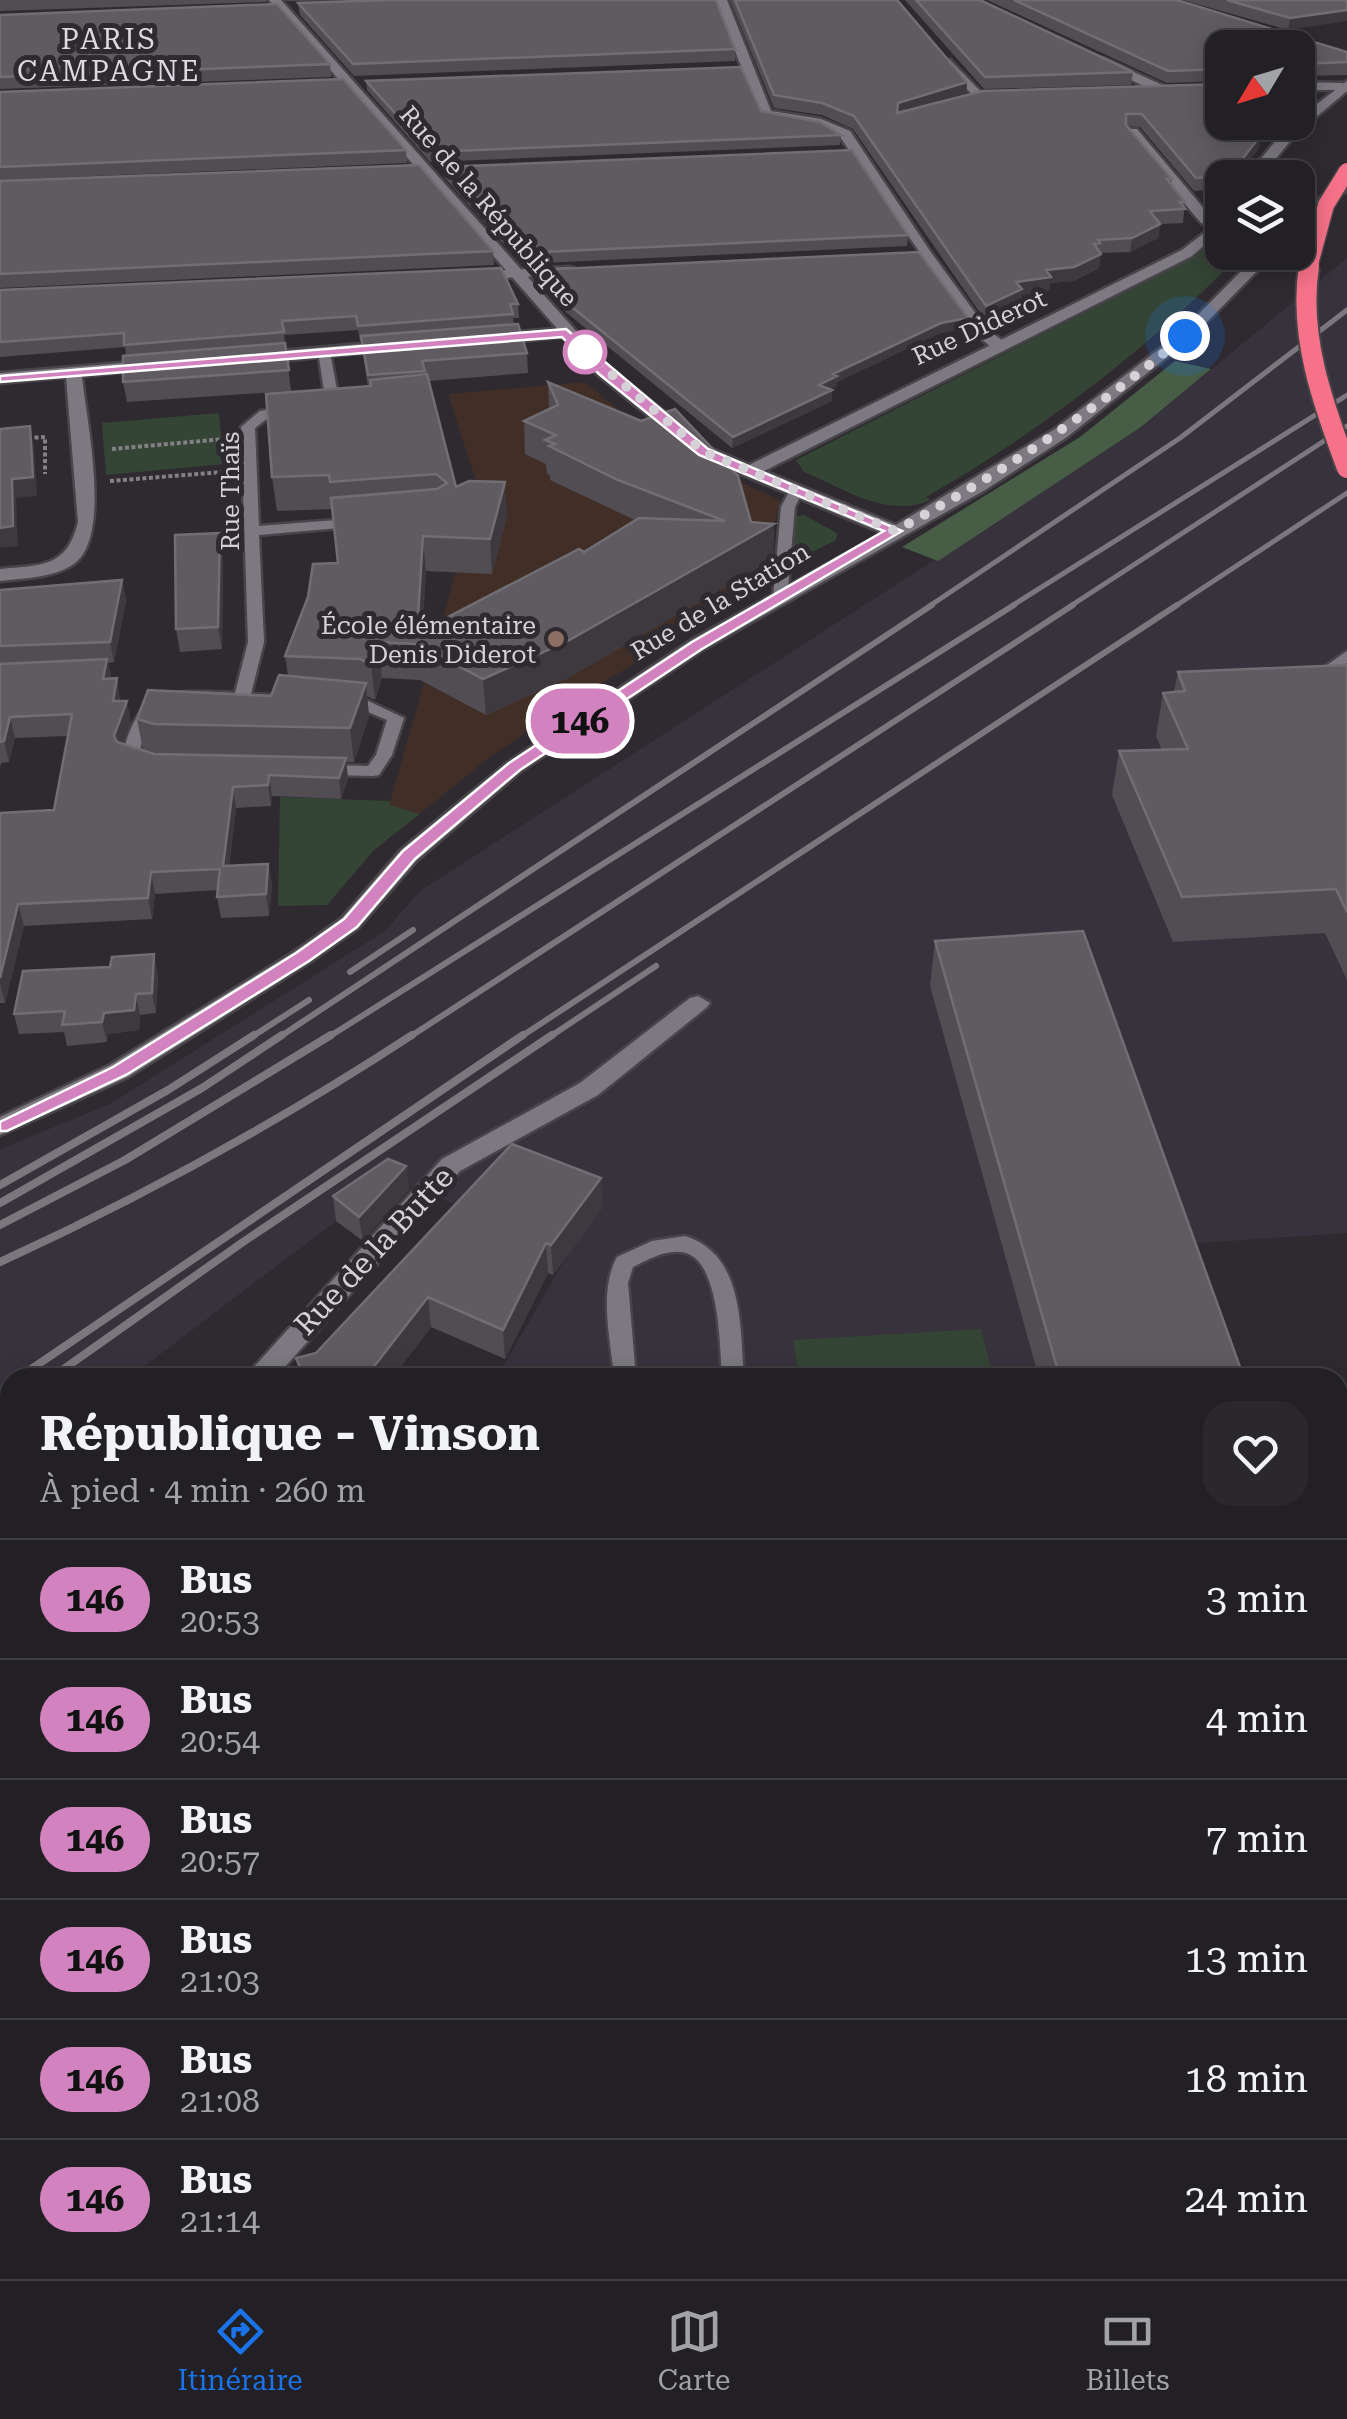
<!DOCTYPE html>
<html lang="fr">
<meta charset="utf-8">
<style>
body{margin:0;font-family:"Roboto Serif",serif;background:#2a282c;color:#f1f3f6;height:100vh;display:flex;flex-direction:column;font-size:38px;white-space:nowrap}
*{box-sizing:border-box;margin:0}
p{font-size:32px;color:#a2a3a6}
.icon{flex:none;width:55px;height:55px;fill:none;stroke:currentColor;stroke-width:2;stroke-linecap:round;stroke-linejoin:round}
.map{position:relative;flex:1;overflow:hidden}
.sheet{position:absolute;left:0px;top:1368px;width:1348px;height:912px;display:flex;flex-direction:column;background:#222024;border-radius:30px 30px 0 0;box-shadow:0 5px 25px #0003,0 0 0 2px #3f3e41}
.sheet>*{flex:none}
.badge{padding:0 20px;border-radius:32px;font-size:35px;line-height:65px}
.needle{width:65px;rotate:232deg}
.controls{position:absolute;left:1205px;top:30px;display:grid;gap:20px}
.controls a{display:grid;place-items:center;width:110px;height:110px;border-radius:20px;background:#222024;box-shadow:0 5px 25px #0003,0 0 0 2px #3f3e41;font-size:50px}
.you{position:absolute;width:50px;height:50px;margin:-25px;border:8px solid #fff;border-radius:50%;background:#1a73e8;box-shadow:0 0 0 15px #1a73e833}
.map>.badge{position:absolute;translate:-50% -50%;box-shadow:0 0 0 5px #fff}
.round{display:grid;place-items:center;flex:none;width:105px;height:105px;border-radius:30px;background:#2a282c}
.summary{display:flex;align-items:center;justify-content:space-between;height:170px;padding:0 40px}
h1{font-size:48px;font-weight:700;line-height:75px}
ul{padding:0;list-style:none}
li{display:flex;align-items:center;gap:30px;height:120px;padding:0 40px;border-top:2px solid #3f3e41}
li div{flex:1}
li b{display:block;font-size:38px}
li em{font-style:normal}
li .badge{min-width:110px;font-weight:700;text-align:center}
.tabs{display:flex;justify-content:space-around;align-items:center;height:140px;border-top:2px solid #3f3e41;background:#222024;font-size:28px;color:#a2a3a6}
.tabs a{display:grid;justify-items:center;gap:5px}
.tabs .active{color:#1a73e8}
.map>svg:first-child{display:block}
.built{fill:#38323d}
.education{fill:#412f27}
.green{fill:#354535}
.forest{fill:#475d46}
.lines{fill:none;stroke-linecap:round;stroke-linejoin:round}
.service-casing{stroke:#474549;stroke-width:5}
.minor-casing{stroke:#474549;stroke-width:5}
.tertiary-casing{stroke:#474549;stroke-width:5}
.path{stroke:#848186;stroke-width:4;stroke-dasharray:4 2.5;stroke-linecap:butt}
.service{fill:#7d7980;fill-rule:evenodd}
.minor{fill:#7d7980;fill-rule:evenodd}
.tertiary{fill:#7d7980;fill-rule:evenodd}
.rail-far2{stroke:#7b787d;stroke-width:5}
.rail-far1{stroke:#7b787d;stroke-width:6}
.rail{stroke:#7b787d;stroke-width:8}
.motorway-bridge-far1-casing{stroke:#474549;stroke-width:19;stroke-linecap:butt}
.motorway-bridge-casing{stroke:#474549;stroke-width:24;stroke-linecap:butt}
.motorway-bridge-far1{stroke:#f67289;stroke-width:16}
.motorway-bridge{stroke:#f67289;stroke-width:20}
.wall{fill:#514d53}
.shaded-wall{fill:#3d393f}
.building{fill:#5f5b61;stroke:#716e73;stroke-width:2.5}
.line{fill:#d282be;stroke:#fff;stroke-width:2.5}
.walk{stroke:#d4d2d6;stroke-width:10;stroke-dasharray:0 18}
.stop-dot{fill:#fff;stroke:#d282be;stroke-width:5}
.education-dot{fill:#8d6e63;stroke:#2e2a30;stroke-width:4}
.labels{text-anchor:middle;stroke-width:10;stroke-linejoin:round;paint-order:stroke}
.far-street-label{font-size:25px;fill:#d4d2d6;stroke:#2e2a30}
.far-poi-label{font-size:25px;fill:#d4d2d6;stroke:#2e2a30;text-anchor:end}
.far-neighbourhood-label{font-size:28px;letter-spacing:2.5px;fill:#dfdae2;stroke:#2e2a30}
.street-label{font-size:30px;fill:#d4d2d6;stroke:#2e2a30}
</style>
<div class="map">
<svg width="1347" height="2279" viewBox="0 0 1347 2279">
<rect width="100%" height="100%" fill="#2e2a30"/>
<path class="built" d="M1347,258V1233L1185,1244L1229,1377H497L570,1251L392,1179L130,1377L10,1378V1468L0,1476V1149L110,1104L385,931L420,891L1141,427Z
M1338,1748L1347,1782V2279H0V2106L10,2094V2270H1338Z"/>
<path class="education" d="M585,382L680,461L705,466L780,500L760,588L589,691L491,756L420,814L389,805L472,515L485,509L448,394Z"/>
<path class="green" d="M1222,234V252L1242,253C1150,347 1040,432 926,497L931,500C887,519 845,489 804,472L796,460L1196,256Z
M219,413L224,464L106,475L102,423Z
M804,515L837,533L836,540L791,563L796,516Z
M280,797L390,801V805L420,814L374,850L327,905L278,906Z
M981,1329L993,1377H799L793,1340Z
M1338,1951L1347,1980V2279H852L851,2270H1338Z"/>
<path class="forest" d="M1175,361L1211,369L1141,427L938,561L902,547L1080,437Z"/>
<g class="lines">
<defs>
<path id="service" d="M950,60L984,95V99L957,105V101L973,96L945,63Z
M324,348L330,352L340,406L326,411L319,407L326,403L318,352Z
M292,406L299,410L297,413L269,417L255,428L259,526L362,518L369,522L362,526L259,535L264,642L251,694L364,699L404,718L392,755L379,775L373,776L159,771L124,761L122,758C138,685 171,690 235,693L248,642L241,427L260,411ZM184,700L361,709L387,720L376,755L368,766L160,761L139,755C145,724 153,710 184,700Z
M797,485L804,489L795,507L787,599L780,603L773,599L781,507L792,486Z
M1347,651V663L1319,685H1307V679Z
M685,1236C744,1254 740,1327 744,1378H722C720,1348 720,1263 686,1253C668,1248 649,1259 633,1267L628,1283L636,1378H614C611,1339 598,1292 617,1257L652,1241Z
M10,2140V2178L0,2182V2144Z
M778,2270H808L809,2279H779Z"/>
<path id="minor" d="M715,0H727L771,111L821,119L850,131L930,251L987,329L1003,341V347H991L977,335L840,137L813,125L761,117Z
M1103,58L1171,89L1173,92L1163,95L1099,65Z
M1298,82L1343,83L1347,90H1298Z
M1127,129H1137L1211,217L1222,221V229L1201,223L1127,135Z
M569,267L574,268V274L470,280L463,276L470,272Z
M566,328L571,330V336L491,344L483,339L491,334Z
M396,341L404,346L402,349L257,363L249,358L257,353Z
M157,360L165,365L163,368L82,376C86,420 112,534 75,563C55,578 24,578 0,581V569C41,565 67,568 78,522L66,377L0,383V373Z
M698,996L710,1003L706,1008L598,1095L460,1171L275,1378H244L442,1159L580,1083L690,998Z
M10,1663V1698L0,1701V1666Z"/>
<path id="tertiary" d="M269,0H281L609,368L710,448L749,465L1182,250L1222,219V230L1192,256L764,471L896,525L1055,429L1180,333L1260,252H1276L1190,339L1067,437L985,490L704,649L521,771L417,860L358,928L310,962L128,1077L0,1135V1117L110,1065L294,952L342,918L401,850L507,763L690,641L883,533L698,456L597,374Z
M1347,81V91L1297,133L1260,178H1245L1287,127Z
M1339,183H1347V190L1298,227V216Z"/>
</defs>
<use href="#service" class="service-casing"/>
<use href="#minor" class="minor-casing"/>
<use href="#tertiary" class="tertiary-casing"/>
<path class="path" d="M28,438L45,437V474
M112,449L224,439
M110,481L223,472"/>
<use href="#service" class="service"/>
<use href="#minor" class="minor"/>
<use href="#tertiary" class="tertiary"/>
<path class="rail-far2" d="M928,607L1180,438L1347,310
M1010,607L1347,395
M1069,607L1347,426
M1174,607L1347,493"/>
<path class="rail-far1" d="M350,972L413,930
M250,1038L309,1000
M278,1038L932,605
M327,1038L1014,605
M408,1038L1073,605
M519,1038L1177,605
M548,1038L656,966"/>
<path class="rail" d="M0,1185L168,1090L254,1035
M0,1203L202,1088L282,1035
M0,1225L125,1160L331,1035
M0,1262C144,1196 279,1122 412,1035
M18,1378L523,1035
M51,1378L243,1242L552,1035
M0,1415L10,1407"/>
<defs>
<path id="motorway-bridge-far1" d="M1309,268L1326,205L1347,171"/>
<path id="motorway-bridge" d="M1309,266C1298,335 1323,404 1347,468"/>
</defs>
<use href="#motorway-bridge-far1" class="motorway-bridge-far1-casing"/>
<use href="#motorway-bridge" class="motorway-bridge-casing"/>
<use href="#motorway-bridge-far1" class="motorway-bridge-far1"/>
<use href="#motorway-bridge" class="motorway-bridge"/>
</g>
<path class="wall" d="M0,0H267L266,2L0,11Z
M283,0H367L287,1Z
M730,0H897L967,82L966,94L944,101L1222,84L1261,135L1259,148L1236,178H1222V180H1220L1218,189L1194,191L1140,127L1127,126L1172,179L1171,185L1185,202L1183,223L1160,224L1158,238L1130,252L1100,253L1099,268L1073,281L1050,283L1049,291L1022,295L1021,303L985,320L853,129L822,115L774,108Z
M905,0H980L1133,72L1131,85L984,89Z
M987,0H1177L1347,52V75L1298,76V48H1222V83V81L1167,83Z
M1183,0H1347L1288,30Z
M298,3L735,49V61L354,76L300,15Z
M0,15L330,64L331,77L0,89Z
M366,81L761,111L841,135L840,145L430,162L367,90Z
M1298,82L1308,95L1306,107L1298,108Z
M0,92L406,150L407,163L0,180Z
M443,167L908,235L907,246L521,264L444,177Z
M0,181L493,251L494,265L0,288Z
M535,270L967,329L940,333L837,382V386L830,389L832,390V401L732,448L562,309L536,280Z
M0,290L518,304L519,318H513L514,324L527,353L528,373L429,381L456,487L507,516L492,574L426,571L422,631L584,552L635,520L550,480V475L547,474L546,464L525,454L524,421L549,409L548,382L751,522L774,524L773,559L568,678L486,715L420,680L382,678L375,700L367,696L369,716L354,762H346L348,779L341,799L272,796L271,806L236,808L229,866L268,864L272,885L269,916L221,918L217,897L218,890L155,894L152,919L24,926L5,1003H0V813L54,810L68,736L15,738L9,762L1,763L0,768V590L122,580L126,601L114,662L108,663L111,678H117L120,701L131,722L123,744L143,750L137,719L271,696L288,676L285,656L338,563L333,509L277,511L272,477L368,387L361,341H360L358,330L284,335L291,391L127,402L123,382L126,355L125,347L0,357Z
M223,555L222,649L180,652L176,629Z
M1347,665V980L1325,933L1173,942L1112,795L1119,751L1162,750L1156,736L1163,693L1174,692L1178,672Z
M935,941L1244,1378H1039L930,986Z
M110,967L158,975L156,1013L140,1015L139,1030L108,1034L107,1042L67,1046L64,1032L19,1034L14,1014Z
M406,1166L409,1190L363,1241L336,1221L333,1196Z
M601,1178L602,1208L553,1275L548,1273L505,1359L431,1327L392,1378H297L299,1375L296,1358L316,1353Z"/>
<path class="shaded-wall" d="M1347,10V21L1288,30L1290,18Z
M967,82L966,94L897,115L898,103Z
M1261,135L1259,148L1235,178L1237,166Z
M1160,224L1158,238L1130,252L1132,238Z
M1101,254L1099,268L1073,281L1050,283L1049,291L1022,295L1021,303L985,320L986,306L1016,282L1046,270Z
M968,318L967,329L940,333L837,382V386L818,395L819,385L833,374L941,323Z
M832,390V401L732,448L733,437Z
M30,426L34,446L37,496L16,498L18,546L0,548V528L12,479Z
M505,482L507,516L492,574L490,539Z
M774,524L773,559L568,678L486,715L483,679Z
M220,533L223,555L222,649L218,627Z
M423,536L426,571L422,646L417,633Z
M122,580L126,601L114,662L110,642Z
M378,642L382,678L375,700L371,664Z
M107,659L111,679H103Z
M117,678L120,699L117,721L113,701Z
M366,683L369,716L354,762L350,728Z
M127,701L131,722L118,757L114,736Z
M10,717L15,738L9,762L4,741Z
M346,758L348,779L341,799L339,778Z
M269,775L272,796L271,806L268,785Z
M233,787L236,808L226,887L223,866Z
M268,864L272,885L269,916L266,894Z
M151,872L155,894L152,919L148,898Z
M18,904L24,926L5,1003L0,984V978Z
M154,954L158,975L156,1013L152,993Z
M136,994L140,1015L139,1030L108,1034L107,1042L102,1022L104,1013Z
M406,1166L409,1190L363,1241L359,1217Z
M601,1178L602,1208L553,1275L551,1245Z
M546,1243L548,1273L505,1359L503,1330Z
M428,1297L431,1327L392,1378H365Z
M10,1522V1571L0,1582V1533Z"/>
<path class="building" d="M389,0H716L735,49L353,64L298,3Z
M735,0H897L967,82L898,103L897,113L983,91L1222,84V122H1253L1261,135L1237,166L1213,167L1221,176L1196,178L1142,114H1126V125L1172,179H1167L1185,202H1180L1185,209L1150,211L1160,224L1132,238L1098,240L1100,243L1094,244L1101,254L1074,267L1046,270L1051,277L1016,282L1022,289L986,306L854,116L822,103L774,95Z
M916,0H980L1133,72L985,77Z
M1014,0H1177L1347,52V62L1298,64V48H1222V69L1168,71Z
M1227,0H1347V10L1290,18Z
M277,4L330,64L0,77V15Z
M741,67L761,111L820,122L841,135L430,152L366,81Z
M343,79L406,150L0,167V92Z
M1298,82L1308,95H1298Z
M852,150L908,235L521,253L443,167Z
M419,165L493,251L0,274V181Z
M919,252L968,318L941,323L833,374L837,376L819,385L832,390L733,437L562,299L535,270Z
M501,268L518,304H510L513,314L358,326L356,316L282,321L284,332L124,345V333L0,342V290Z
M518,324L527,353L422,361L425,371L368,375L361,336Z
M285,343L289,370L123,382V356Z
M427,374L456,487L469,481L505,482L490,539L423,536L417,633L579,549L584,552L639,518L725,521L618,480L549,446L555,444L545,440L556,435L524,421L558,405L548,382L641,421L675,409L738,476L751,522L774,524L566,642L483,679L417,644L378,642L371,664L360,659L285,656L308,597L313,564L338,563L331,498L437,489L447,483L436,474L330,482L329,475L272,477L266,394L371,386L370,380Z
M30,426L33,477L12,479L13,526L0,528V429Z
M220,533L218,627L176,629L175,535Z
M122,580L110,642L0,646V590Z
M107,659L103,679L117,678L113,701H127L114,736L117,742L154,754L346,758L339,778L269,775L268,785L233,787L223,866L268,864L266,894L217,897L220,869L151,872L148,898L18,904L0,978V813L54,810L72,714L10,717L4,741L0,742V664Z
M1347,665V912L1336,889L1182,897L1119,751L1188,749L1163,693L1185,691L1178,672Z
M279,675L366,683L350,728L154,724L137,719L148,690L271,696Z
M1083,931L1244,1378H1060L935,941Z
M154,954L152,993L136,994L134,1010L104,1013L102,1022L62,1025L65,1011L14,1014L23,971L110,967L112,957Z
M512,1144L601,1178L551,1245L546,1243L503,1330L428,1297L365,1378H297L302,1371L296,1358L316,1353Z
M388,1159L406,1166L359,1217L333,1196Z
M0,1490L10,1495V1522L0,1533Z
M287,2270H778L779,2279H286Z"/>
<path class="line" d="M566,329L708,449L902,531L702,649L520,770L415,859L357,927L309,961L126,1075L7,1131H0V1122L113,1067L296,953L344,919L403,851L509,763L692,642L884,531L699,455L599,374L562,337L0,382V376Z"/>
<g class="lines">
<path class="walk" d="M585,352L704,452L895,531C999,475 1093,412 1185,336"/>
</g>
<circle class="stop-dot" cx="585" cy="352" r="20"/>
<circle class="education-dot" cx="556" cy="639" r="10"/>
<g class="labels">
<g class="far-street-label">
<text transform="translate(489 206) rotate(49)" y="9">Rue de la République</text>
<text transform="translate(979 327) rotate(-25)" y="9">Rue Diderot</text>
<text transform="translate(230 491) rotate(-90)" y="9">Rue Thaïs</text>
<text transform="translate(720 601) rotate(-31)" y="9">Rue de la Station</text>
</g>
<g class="far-poi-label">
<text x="536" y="634">École élémentaire<tspan x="536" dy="29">Denis Diderot</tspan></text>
</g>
<g class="far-neighbourhood-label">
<text x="109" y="49">PARIS<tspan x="109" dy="32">CAMPAGNE</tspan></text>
</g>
<g class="street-label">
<text transform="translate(374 1251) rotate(-47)" y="10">Rue de la Butte</text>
</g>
</g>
</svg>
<div class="controls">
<a><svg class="needle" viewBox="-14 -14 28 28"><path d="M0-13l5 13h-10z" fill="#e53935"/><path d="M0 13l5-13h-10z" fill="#a2a3a6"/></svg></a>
<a><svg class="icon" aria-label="layers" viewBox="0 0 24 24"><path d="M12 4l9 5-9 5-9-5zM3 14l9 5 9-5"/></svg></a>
</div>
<div class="you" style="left:1185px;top:336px"></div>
<b class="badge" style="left:580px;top:721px;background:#d282be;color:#111">146</b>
<section class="sheet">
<div class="summary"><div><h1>République - Vinson</h1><p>À pied · 4 min · 260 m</p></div><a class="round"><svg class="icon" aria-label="heart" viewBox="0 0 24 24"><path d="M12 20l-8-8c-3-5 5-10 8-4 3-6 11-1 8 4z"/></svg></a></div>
<ul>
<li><span class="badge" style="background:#d282be;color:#111">146</span><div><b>Bus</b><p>20:53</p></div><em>3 min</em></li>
<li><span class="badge" style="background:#d282be;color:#111">146</span><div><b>Bus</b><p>20:54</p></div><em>4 min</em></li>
<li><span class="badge" style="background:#d282be;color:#111">146</span><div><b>Bus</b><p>20:57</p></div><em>7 min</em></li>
<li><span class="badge" style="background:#d282be;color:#111">146</span><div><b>Bus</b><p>21:03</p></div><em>13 min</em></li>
<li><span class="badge" style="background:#d282be;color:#111">146</span><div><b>Bus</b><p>21:08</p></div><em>18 min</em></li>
<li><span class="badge" style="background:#d282be;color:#111">146</span><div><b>Bus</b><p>21:14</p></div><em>24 min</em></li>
</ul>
</section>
</div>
<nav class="tabs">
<a class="active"><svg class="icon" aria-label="directions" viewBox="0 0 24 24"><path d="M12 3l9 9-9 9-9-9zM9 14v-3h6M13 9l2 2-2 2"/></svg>Itinéraire</a>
<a><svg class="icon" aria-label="map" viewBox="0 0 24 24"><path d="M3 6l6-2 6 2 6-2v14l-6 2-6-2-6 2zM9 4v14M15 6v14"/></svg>Carte</a>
<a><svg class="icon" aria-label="tickets" viewBox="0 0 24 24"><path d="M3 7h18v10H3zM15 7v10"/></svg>Billets</a>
</nav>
